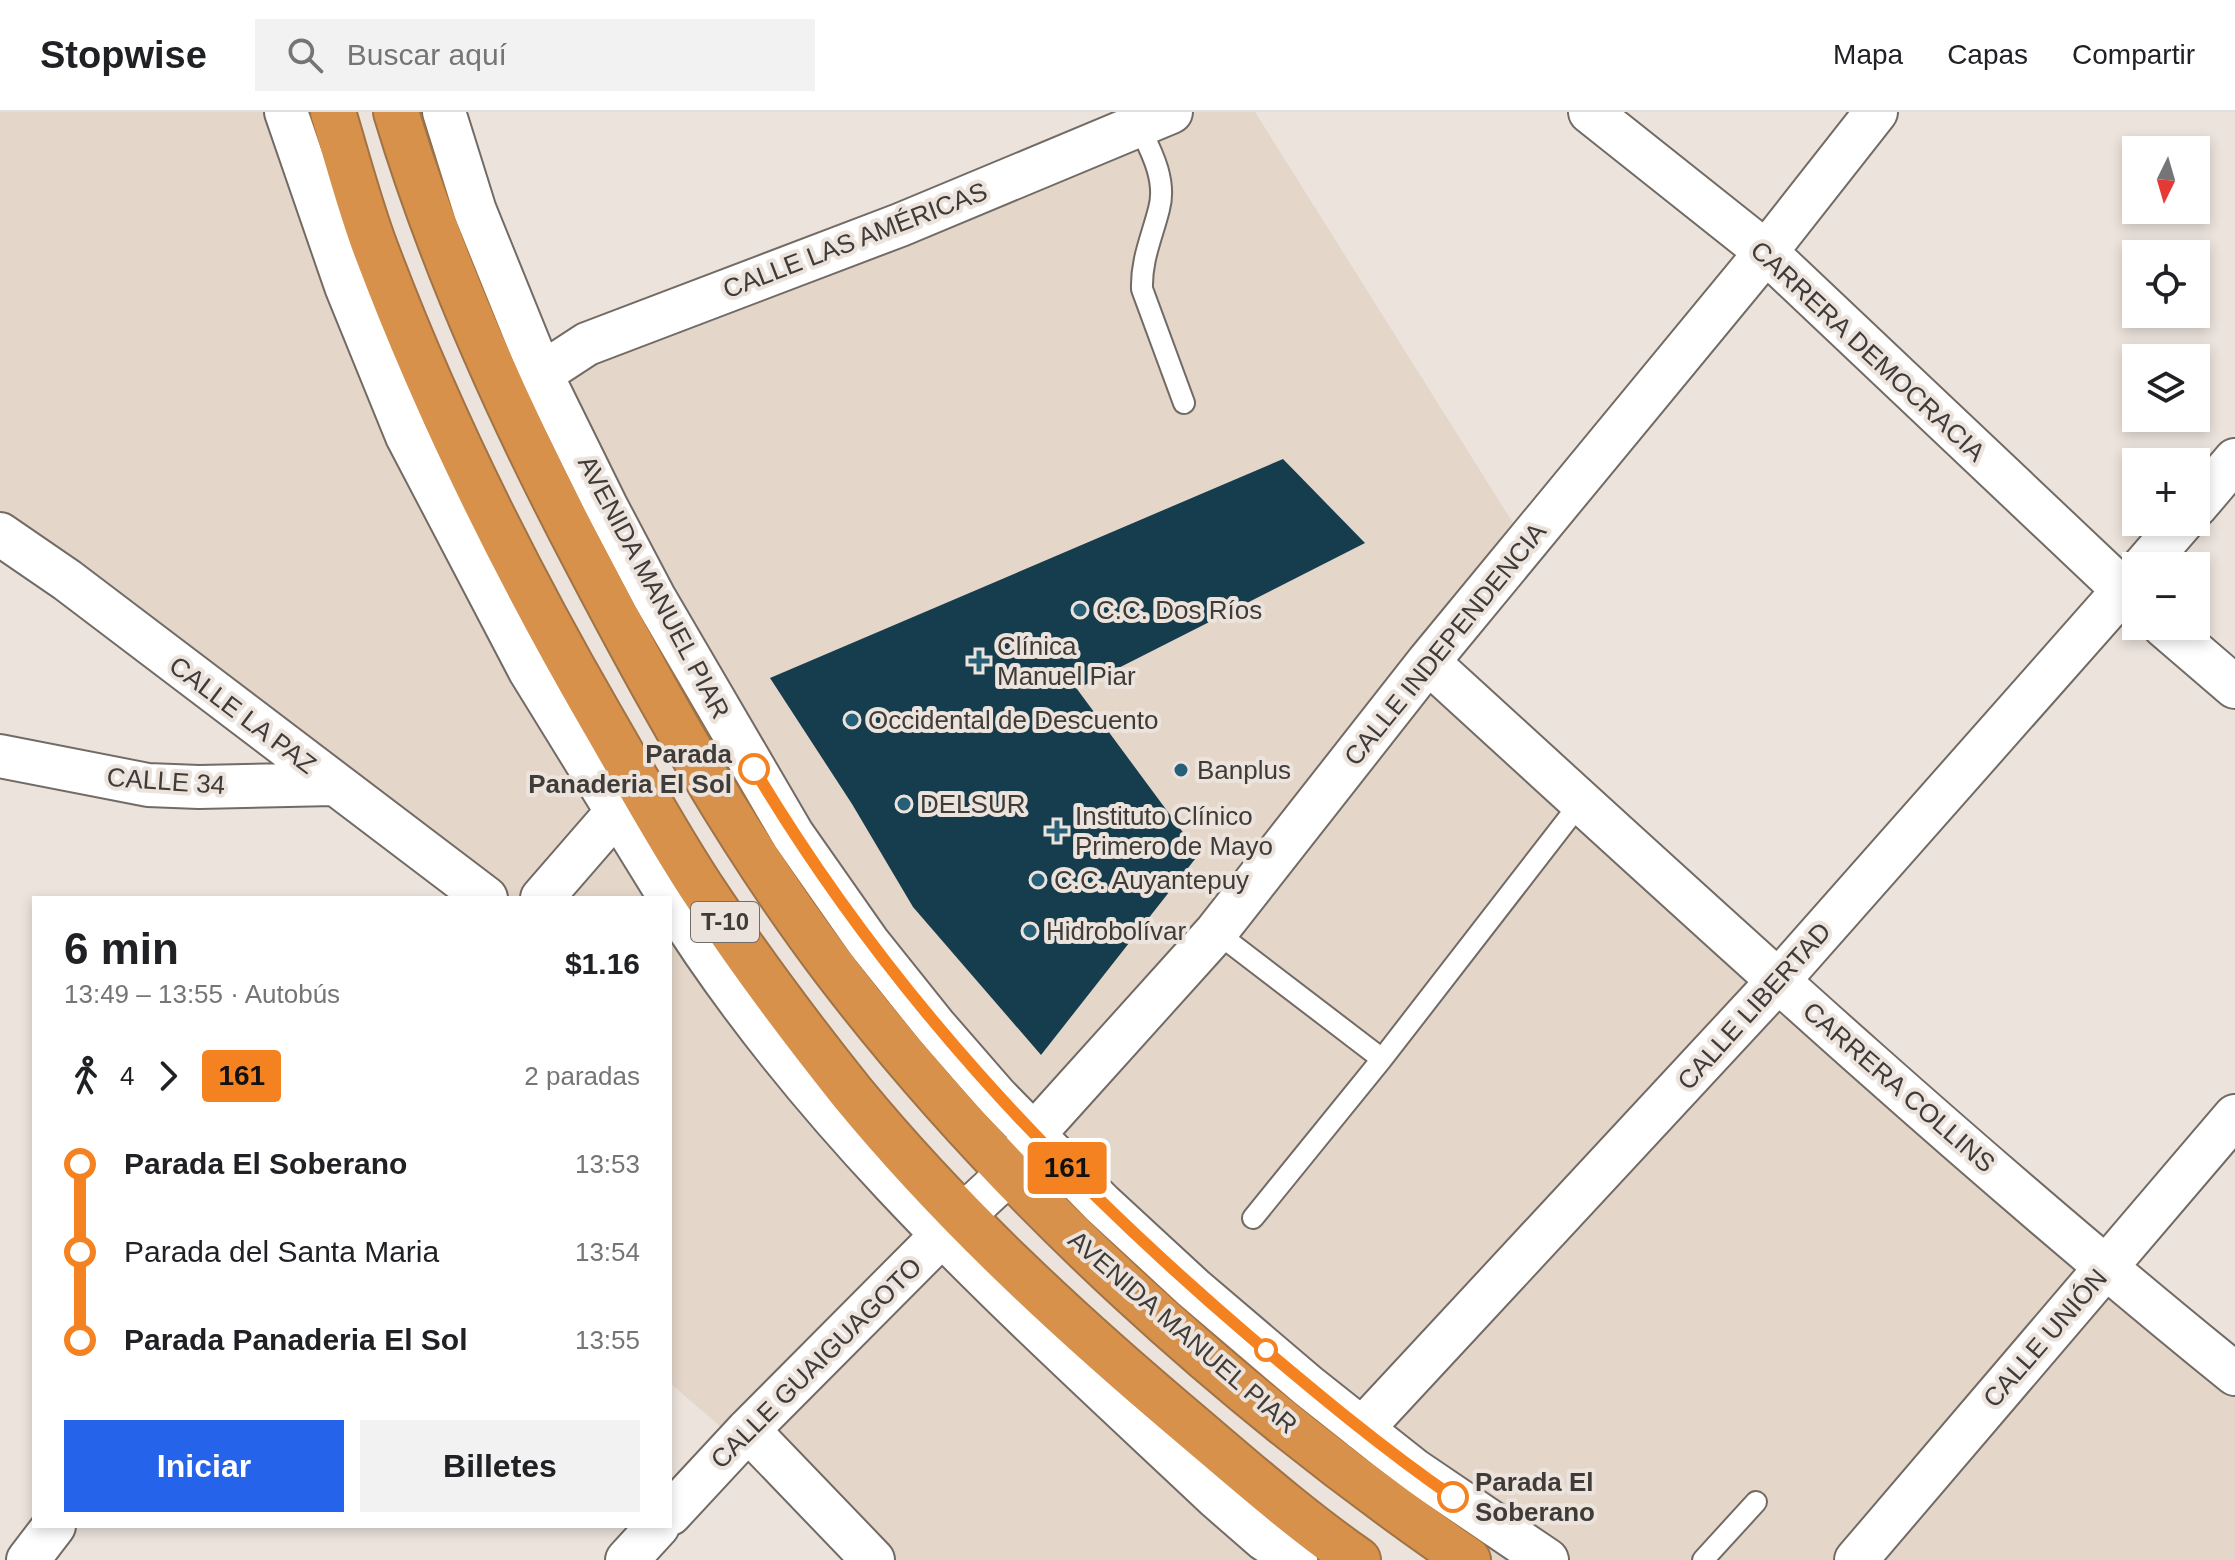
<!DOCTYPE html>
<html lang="es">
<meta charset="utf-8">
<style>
body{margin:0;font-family:Arial,sans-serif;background:#f2f2f2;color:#202124;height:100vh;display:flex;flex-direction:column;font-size:30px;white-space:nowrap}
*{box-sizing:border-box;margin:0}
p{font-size:26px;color:#757577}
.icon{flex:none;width:44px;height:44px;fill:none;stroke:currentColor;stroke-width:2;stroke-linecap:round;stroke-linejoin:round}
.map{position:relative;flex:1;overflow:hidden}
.details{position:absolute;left:32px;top:784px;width:640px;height:632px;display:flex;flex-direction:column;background:#fff;border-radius:0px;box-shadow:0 4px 12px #0003}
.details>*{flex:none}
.badge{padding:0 16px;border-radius:6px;font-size:28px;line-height:52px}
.needle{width:52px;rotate:185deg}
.buttons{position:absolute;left:2122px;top:24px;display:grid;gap:16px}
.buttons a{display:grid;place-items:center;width:88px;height:88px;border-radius:0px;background:#fff;box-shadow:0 4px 12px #0003;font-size:40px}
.map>.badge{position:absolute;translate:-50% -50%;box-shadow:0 0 0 4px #fff}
.legs{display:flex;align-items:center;gap:12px;height:88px;padding:0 32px;font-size:26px}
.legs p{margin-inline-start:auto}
.overview{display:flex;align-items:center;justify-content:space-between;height:136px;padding:0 32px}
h1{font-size:44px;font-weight:700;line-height:60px}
.primary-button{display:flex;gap:16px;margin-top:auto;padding:16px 32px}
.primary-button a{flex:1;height:92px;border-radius:0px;background:#2563eb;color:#fff;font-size:32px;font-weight:700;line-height:92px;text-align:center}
.primary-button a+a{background:#f2f2f2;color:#202124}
ul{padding:0 32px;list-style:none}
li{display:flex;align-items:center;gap:28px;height:88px;font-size:30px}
li i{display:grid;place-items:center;width:12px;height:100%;margin:0 10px;background:currentColor}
li i::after{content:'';width:20px;height:20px;margin:-10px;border:6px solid;border-radius:50%;background:#fff}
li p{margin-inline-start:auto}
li:first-child i{background:linear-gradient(#0000 50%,currentColor 0)}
li:last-child i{background:linear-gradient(currentColor 50%,#0000 0)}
header{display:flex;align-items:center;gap:48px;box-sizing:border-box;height:112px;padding:0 40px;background:#fff;border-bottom:2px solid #e0e0e0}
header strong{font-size:38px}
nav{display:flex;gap:44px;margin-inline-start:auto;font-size:28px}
.search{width:560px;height:72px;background:#f2f2f2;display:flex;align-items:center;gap:20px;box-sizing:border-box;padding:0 28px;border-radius:0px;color:#757577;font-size:30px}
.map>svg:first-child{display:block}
.built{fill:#e4d6c9}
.building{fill:#163d4d}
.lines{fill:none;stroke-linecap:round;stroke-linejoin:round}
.lane-casing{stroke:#726b65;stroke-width:24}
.street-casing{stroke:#726b65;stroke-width:46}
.highway-casing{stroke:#a17344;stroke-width:48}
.lane{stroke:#fff;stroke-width:20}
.street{stroke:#fff;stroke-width:42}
.highway{stroke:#d7914b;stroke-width:44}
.line-1-casing{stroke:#fff;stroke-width:18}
.line-1{stroke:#f58220;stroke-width:12}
.poi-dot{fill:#256078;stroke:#ece3dc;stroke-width:3}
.stop-1-dot{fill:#fff;stroke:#f58220;stroke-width:4}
.labels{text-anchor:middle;stroke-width:8;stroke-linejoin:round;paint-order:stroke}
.shield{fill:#ece3dc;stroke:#726d69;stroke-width:2}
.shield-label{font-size:24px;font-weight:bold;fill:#3e3b38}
.street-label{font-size:26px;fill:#3e3b38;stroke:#ece3dc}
.poi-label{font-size:26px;fill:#3e3b38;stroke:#ece3dc;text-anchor:start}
.stop-label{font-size:26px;font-weight:bold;fill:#3e3b38;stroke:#ece3dc;text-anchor:end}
</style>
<header>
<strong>Stopwise</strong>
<div class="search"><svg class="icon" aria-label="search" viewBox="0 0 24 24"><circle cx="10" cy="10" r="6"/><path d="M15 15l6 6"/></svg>Buscar aquí</div>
<nav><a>Mapa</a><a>Capas</a><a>Compartir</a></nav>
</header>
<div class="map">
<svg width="2235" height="1448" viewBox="0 0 2235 1448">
<rect width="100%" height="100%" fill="#ece3dc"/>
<path class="built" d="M0,0H335L347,43L641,674L937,1060L1277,1385L1382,1448H858L714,1309L670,1271V786H486L0,422Z
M1183,0H1255L1513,411L1406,545L2235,1269V1448H1490L1320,1352L1010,1060L730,697L524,328L586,239Z"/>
<path class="building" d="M1283,347L1365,431L1077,577L1199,742L1041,943L913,795L852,692L770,566Z"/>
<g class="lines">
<defs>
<path id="lane" d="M1139,14C1151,39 1167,68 1159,97C1152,125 1141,148 1142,177L1184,291
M1216,820L1382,947L1581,690
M1253,1106L1382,947
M1703,1448L1756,1390"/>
<path id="street" d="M286,0L346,174L407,324L530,559L670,786
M444,0L475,99L541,262L606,394L654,485L793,723L868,830L936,915L997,985L1102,1092L1193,1176L1308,1274L1414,1358L1547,1448
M1590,0L1766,140L2136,490
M541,262L587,232L900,113L1171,0
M2196,394L2235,348
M0,422L67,468L486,786
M2144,454L2182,410
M2164,514L2235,575
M1428,550C1693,792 1956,1036 2235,1262
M0,644L148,673L199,675L333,672
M542,786L634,680
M670,787C814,1019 1020,1200 1217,1386L1264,1427L1296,1448
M1362,1317L1778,869L2136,464
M748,1318L873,1448
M670,1402L748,1318L941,1124L1010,1060L1034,1022L1216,820L1428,550L1766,140L1876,0
M28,1448L54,1414
M627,1448L658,1414
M1856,1448L2235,1004"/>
<path id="highway" d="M333,0C347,46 359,93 376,138C437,300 514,455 600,604C635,664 668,726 707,784C752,852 801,917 852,981C950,1100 1064,1206 1181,1305C1239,1354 1296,1405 1358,1448
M396,0C443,156 511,306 587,450C660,590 740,733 836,859C1008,1084 1235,1288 1468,1448"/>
</defs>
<use href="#lane" class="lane-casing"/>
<use href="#street" class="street-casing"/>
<use href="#highway" class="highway-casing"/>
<use href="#lane" class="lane"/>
<use href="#street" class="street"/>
<use href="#highway" class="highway"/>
</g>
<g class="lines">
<defs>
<path id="line-1" d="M754,657C886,878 1054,1057 1249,1224C1315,1280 1382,1336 1453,1385"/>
</defs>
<use href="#line-1" class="line-1-casing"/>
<use href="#line-1" class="line-1"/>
</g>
<g class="poi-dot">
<circle cx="1080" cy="498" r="8"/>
<path d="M975 537h8v8h8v8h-8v8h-8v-8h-8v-8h8z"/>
<circle cx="852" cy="608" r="8"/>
<circle cx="1181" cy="658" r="8"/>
<circle cx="904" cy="692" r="8"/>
<path d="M1053 707h8v8h8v8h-8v8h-8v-8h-8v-8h8z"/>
<circle cx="1038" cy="768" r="8"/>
<circle cx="1030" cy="819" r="8"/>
</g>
<g class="stop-1-dot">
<circle cx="754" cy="657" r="14"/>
<circle cx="1266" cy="1238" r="10"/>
<circle cx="1453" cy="1385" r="14"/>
</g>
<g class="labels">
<rect class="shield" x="691" y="790" width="68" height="40" rx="6"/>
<g class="shield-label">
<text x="725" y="818">T-10</text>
</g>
<g class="street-label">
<text transform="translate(855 128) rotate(-21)" y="9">CALLE LAS AMÉRICAS</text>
<text transform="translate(1868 239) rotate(43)" y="9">CARRERA DEMOCRACIA</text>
<text transform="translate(654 475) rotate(62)" y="9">AVENIDA MANUEL PIAR</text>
<text transform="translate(1445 532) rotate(-51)" y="9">CALLE INDEPENDENCIA</text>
<text transform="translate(243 603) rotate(37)" y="9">CALLE LA PAZ</text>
<text transform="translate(166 669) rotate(4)" y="9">CALLE 34</text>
<text transform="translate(1754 894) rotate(-48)" y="9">CALLE LIBERTAD</text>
<text transform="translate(1899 975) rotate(41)" y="9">CARRERA COLLINS</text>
<text transform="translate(1183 1220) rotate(41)" y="9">AVENIDA MANUEL PIAR</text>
<text transform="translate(2045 1226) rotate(-49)" y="9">CALLE UNIÓN</text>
<text transform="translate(816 1251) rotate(-45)" y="9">CALLE GUAIGUAGOTO</text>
</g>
<g class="poi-label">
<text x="1096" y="507">C.C. Dos Ríos</text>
<text x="997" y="543">Clínica<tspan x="997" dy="30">Manuel Piar</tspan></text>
<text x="868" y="617">Occidental de Descuento</text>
<text x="1197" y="667">Banplus</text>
<text x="920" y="701">DELSUR</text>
<text x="1075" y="713">Instituto Clínico<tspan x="1075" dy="30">Primero de Mayo</tspan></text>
<text x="1054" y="777">C.C. Auyantepuy</text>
<text x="1046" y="828">Hidrobolívar</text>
</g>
<g class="stop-label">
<text x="732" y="651">Parada<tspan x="732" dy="30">Panaderia El Sol</tspan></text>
<text x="1475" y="1379" text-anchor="start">Parada El<tspan x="1475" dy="30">Soberano</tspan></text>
</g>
</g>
</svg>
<div class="buttons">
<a><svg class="needle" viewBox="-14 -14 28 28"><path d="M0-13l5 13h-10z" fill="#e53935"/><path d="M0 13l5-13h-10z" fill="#757577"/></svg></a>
<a><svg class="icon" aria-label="locate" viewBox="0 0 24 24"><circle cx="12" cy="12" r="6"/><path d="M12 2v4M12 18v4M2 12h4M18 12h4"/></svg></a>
<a><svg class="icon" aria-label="layers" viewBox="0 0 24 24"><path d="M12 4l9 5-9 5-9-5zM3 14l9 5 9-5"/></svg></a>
<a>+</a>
<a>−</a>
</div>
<b class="badge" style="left:1067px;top:1056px;background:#f58220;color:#111">161</b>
<section class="details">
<div class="overview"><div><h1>6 min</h1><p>13:49 – 13:55 · Autobús</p></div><b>$1.16</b></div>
<div class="legs"><svg class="icon" aria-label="walk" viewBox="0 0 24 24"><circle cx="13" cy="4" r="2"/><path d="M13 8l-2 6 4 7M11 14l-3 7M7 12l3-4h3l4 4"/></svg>4<svg class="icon" aria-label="forward" viewBox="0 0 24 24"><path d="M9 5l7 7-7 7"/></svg><b class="badge" style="background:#f58220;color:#111">161</b><p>2 paradas</p></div>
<ul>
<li><i style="color:#f58220"></i><b>Parada El Soberano</b><p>13:53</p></li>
<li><i style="color:#f58220"></i><span>Parada del Santa Maria</span><p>13:54</p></li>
<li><i style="color:#f58220"></i><b>Parada Panaderia El Sol</b><p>13:55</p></li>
</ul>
<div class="primary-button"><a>Iniciar</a><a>Billetes</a></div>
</section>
</div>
